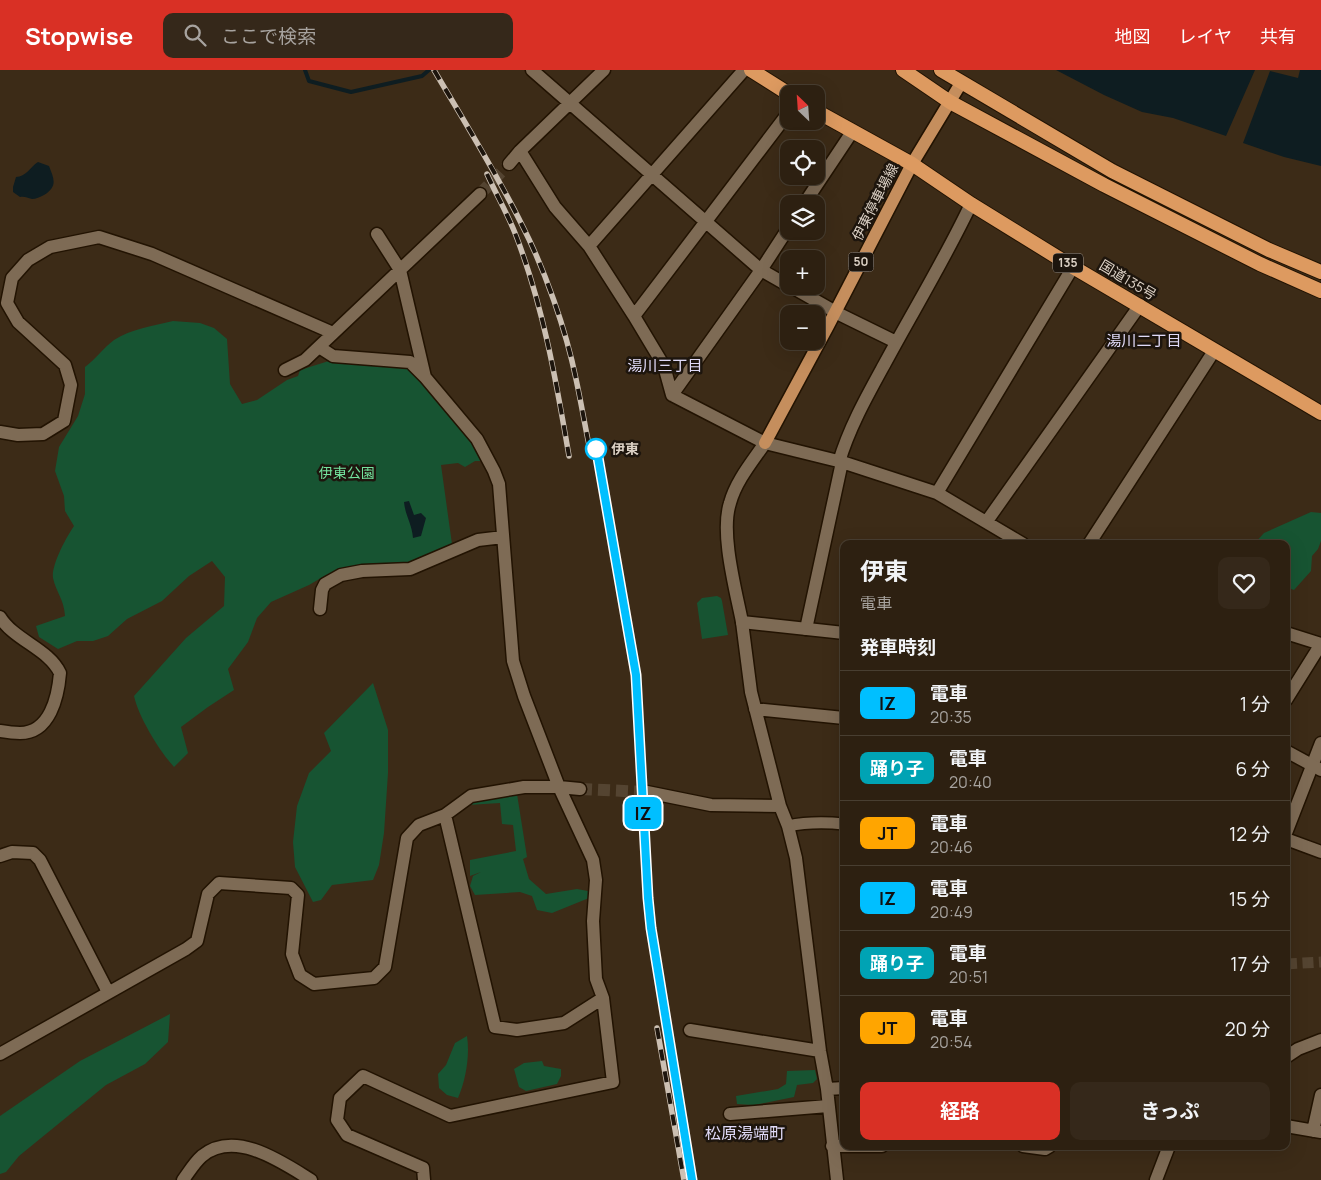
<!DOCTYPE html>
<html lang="ja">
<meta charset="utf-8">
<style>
body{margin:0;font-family:Manrope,"Noto Sans JP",sans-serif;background:#35281a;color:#f1f3f6;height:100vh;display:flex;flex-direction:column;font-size:19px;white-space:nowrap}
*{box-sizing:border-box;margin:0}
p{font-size:16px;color:#a7a39f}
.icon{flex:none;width:28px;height:28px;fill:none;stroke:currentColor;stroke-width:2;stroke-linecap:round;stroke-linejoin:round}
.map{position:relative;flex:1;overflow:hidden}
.panel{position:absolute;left:840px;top:470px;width:450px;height:610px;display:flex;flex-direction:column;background:#2d2011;border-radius:10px;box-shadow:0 5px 20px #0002,0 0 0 1px #483e31}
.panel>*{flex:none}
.badge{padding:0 10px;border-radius:8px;font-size:18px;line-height:32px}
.needle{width:32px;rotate:335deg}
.controls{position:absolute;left:780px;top:15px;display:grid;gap:10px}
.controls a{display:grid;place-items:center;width:45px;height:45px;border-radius:10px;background:#2d2011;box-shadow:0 5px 20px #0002,0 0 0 1px #483e31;font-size:25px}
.map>.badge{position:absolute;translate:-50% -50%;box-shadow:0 0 0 2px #fff}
h2{padding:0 20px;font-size:19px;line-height:45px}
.round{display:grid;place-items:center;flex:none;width:52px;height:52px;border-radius:10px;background:#35281a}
.overview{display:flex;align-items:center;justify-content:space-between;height:85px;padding:0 20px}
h1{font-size:24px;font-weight:700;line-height:38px}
.cta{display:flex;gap:10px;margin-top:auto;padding:10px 20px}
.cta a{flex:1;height:58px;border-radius:10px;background:#d93025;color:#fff;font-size:20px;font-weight:700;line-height:58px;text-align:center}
.cta a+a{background:#35281a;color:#f1f3f6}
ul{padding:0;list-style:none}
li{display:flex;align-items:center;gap:15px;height:65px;padding:0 20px;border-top:1px solid #483e31}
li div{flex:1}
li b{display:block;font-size:19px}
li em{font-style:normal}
li .badge{min-width:55px;font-weight:700;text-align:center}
header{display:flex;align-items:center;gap:30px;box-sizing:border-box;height:70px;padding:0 25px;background:#d93025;color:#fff}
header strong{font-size:24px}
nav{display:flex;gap:28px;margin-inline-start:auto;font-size:18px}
.search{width:350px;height:45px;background:#35281a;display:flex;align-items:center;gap:12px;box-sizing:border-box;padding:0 18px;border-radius:10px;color:#a7a39f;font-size:19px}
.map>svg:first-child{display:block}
.green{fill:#175432}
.water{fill:#0e1d21}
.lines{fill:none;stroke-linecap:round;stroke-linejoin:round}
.stream{stroke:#0e1d21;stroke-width:4}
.pedestrian-tunnel{stroke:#544431;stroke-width:11;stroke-dasharray:11 5.5;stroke-linecap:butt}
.minor-tunnel{stroke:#544431;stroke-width:12;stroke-dasharray:12 6;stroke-linecap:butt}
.pedestrian-casing{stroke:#221302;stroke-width:14}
.minor-casing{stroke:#221302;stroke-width:15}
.tertiary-casing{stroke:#221302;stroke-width:15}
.primary-casing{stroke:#221302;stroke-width:15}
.trunk-casing{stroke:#221302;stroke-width:16}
.pedestrian{stroke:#7e6b55;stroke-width:11}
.minor{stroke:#7e6b55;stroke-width:12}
.tertiary{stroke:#7e6b55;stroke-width:12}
.primary{stroke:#c58e5d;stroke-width:12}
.trunk{stroke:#dd9a60;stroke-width:14}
.rail-casing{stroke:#ccc0b3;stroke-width:5.5}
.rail{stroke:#1d150d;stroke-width:4;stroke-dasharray:11;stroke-linecap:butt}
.line-casing{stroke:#fff;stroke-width:11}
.line{stroke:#00bfff;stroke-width:8}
.stop-dot{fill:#fff;stroke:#00bfff;stroke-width:2.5}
.labels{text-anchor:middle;stroke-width:5;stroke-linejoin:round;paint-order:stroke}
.shield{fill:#1d150d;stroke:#a3998e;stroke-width:1}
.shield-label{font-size:12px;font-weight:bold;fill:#dcd1c5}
.street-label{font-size:14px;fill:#dcd1c5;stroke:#1d150d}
.stop-label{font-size:14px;font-weight:bold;fill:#dcd1c5;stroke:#1d150d;text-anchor:start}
.park-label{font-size:14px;fill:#74e39e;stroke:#1d150d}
.neighbourhood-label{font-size:15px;fill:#e0daf7;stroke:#1d150d}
.quarter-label{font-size:16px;fill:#e0daf7;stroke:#1d150d}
</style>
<header>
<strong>Stopwise</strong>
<div class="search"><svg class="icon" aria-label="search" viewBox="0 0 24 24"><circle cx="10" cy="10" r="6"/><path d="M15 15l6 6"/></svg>ここで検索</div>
<nav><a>地図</a><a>レイヤ</a><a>共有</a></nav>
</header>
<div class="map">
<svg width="1321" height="1110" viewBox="0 0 1321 1110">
<rect width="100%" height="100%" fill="#3c2b17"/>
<path class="green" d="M173,251L200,253L214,258L227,269L230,314L242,334L257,330L287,310L298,306L300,300L332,290L406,297L432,322L476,375L484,391H475L465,397L458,393L441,395L452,474L408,496L345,500L326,505L309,515L271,532L257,548L248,572L228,599L234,620L208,637L181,657L188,683L174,697C159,680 139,648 134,626L186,568L224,536L225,507L212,491L189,506L162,531L127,549L108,566L93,571H77L58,579L39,567L36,556L65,546C64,529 56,522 53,508C51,495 67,466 74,456L65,441L64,426L55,401L59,377L78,346L85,324V297C96,289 103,278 114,270C131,259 153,256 173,251Z
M1311,442L1321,443V471L1318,479L1312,486L1311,501L1294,520L1286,517V474H1254L1264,463Z
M717,526L721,528L722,531L728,565L702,569L697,533L702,528Z
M373,613L388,660V703L384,763L379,795L373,810L332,815L321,830L313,832L295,797L293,772L297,736L309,703L331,681L324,663Z
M517,724L527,787L523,789L529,809L546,824L577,819L588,821L589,828L552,843L537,840L532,826L520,822L475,825L470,816L473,806L481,802L470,806V790L516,781L513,755L502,754L500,733L468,735L479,729Z
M170,944L168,972L145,994L106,1015L19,1086L6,1102L0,1104V1046L80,991Z
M467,966C470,985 466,1010 458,1028L447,1025L439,1018L438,1004L446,995L455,973Z
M542,991L544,996L561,999V1006L557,1014L526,1021L519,1017L514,999L524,993Z
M815,1000L817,1009L813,1013L797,1015L794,1027L754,1035L737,1034L736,1026L778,1019L786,1014L787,1001Z"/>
<path class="water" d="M1056,0H1255L1226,66L1173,48L1142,42L1104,25Z
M1300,0H1321V96L1284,87L1243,73L1270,1L1298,8Z
M38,92L49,96C54,109 58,116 44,125C40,127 36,129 32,129C27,128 25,126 20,127L13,122V117L16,107C26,107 30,97 38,92Z
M409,431L414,445L421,443L426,448L421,466L413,468C412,454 405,445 404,432Z"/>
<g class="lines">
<path class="stream" d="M305,0L309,11L351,22L422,6L429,0"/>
<path class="pedestrian-tunnel" d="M1286,894L1321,892"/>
<path class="minor-tunnel" d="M480,124L509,94
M580,719L647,722"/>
<defs>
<path id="pedestrian" d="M788,756C807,752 824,752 844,754"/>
<path id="minor" d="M532,0L761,200L789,216
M520,81L555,137L589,176L634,246L664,296L672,325L765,373L842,392L937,423L1023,474
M509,94L520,81L604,0
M804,134L852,62
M377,164L400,200L425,307
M589,176L744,0
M790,216L841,245L896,272
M634,246L789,42
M319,277L333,286L410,292L425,307L477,369L494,401L499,414L513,591L524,626L559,717L593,790L596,810L593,851L596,909L603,928L613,1012L450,1046L363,1006L340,1028L337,1050L347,1065L423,1098L424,1110
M285,300L305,290L480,124
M672,325L761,200L789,157
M0,362L18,365L43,364L64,351L71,315L65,295L18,252L7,233L12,208L28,190L50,177L99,167L152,184L333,263
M839,392C849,358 867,326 884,295C913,241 945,189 971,134
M937,423L1073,197
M987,451L1140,235
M1089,474L1214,281
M320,539L322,520L325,514L341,505L362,501L410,499L478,470L503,467
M0,547C14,570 49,579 60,603C58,627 50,663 20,663C13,663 6,662 0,661
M742,552L751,622L780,736L788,756L796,788L820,981L827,1019L837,1110
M806,559L842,392
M1286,563L1321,574
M1286,630L1321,574
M755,639L844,648
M647,722L711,735L780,736
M445,745L495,957L517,960L564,953L603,928
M1286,763L1321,673
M1286,769L1321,782
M0,786L12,782L33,783L40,790L108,922
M690,960L820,981
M0,984L186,879L197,871L208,824L219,813L291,818L298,825L292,884L300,905L314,914L374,908L385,897L407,768L419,755L445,745L471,726L524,717H559L580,719
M1286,987L1298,979L1321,970
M827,1019L844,1018
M730,1044L828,1036
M1286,1056L1321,1062
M1313,1061L1321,1025
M832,1076H882
M1023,1076L1045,1079L1050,1076
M183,1110C189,1102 194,1093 202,1086C235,1059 282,1092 311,1110
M1156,1110L1169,1076"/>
<path id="tertiary" d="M765,373C752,392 736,411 730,433C720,463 736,521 742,552L844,563
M1286,681L1321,700"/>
<path id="primary" d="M765,373L828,256L912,94L961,13"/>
<path id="trunk" d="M751,0L789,24
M903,0L950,32L1104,115L1260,194L1321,221
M941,0L1112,101L1269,180L1321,202
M816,41L912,94L971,134L1073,197L1321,343"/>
</defs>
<use href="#pedestrian" class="pedestrian-casing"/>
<use href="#minor" class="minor-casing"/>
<use href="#tertiary" class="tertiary-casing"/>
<use href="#primary" class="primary-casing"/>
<use href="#trunk" class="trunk-casing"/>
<use href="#pedestrian" class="pedestrian"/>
<use href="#minor" class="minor"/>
<use href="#tertiary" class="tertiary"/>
<use href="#primary" class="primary"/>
<use href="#trunk" class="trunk"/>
<defs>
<path id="rail" d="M434,0C464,51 496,102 522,155C545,200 566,260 576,309C581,332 585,356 590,380
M487,104C496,124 507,143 515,163C543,235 556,310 569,386
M596,377L636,605L648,827L651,859L692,1110
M657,958L684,1110"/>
</defs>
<use href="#rail" class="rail-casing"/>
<use href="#rail" class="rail"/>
</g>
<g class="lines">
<defs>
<path id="line" d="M596,376L636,605L648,828L651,858L692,1110"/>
</defs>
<use href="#line" class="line-casing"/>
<use href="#line" class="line"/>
</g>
<circle class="stop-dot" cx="596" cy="379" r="10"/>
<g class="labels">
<g class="shield">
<rect x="848.5" y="182.5" width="25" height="19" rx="4"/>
<rect x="1053" y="183.5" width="30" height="19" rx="4"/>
</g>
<g class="shield-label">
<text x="861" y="196">50</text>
<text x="1068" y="197">135</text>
</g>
<g class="street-label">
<text transform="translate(875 132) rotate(-63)" y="5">伊東停車場線</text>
<text transform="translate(1128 210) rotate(31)" y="5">国道135号</text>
</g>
<g class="stop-label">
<text x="611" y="384">伊東</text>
</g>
<g class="park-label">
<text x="347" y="408">伊東公園</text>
</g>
<g class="neighbourhood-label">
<text x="1144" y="276">湯川二丁目</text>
<text x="665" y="301">湯川三丁目</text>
</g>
<g class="quarter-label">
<text x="745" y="1069">松原湯端町</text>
</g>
</g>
</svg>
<div class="controls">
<a><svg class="needle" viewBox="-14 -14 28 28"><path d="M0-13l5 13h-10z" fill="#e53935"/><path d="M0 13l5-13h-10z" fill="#a7a39f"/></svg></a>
<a><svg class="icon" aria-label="locate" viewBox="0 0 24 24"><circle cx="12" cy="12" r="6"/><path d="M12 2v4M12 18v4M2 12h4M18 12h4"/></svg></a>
<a><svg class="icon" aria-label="layers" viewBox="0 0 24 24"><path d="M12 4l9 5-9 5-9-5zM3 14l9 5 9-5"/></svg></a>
<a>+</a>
<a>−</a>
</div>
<b class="badge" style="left:643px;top:743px;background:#00bfff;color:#111">IZ</b>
<section class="panel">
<div class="overview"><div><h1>伊東</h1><p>電車</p></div><a class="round"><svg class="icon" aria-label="heart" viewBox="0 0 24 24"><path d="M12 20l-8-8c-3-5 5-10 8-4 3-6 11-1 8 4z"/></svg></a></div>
<h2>発車時刻</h2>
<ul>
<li><span class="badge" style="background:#00bfff;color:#111">IZ</span><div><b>電車</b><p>20:35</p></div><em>1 分</em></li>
<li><span class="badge" style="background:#00a3b4;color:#fff">踊り子</span><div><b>電車</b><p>20:40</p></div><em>6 分</em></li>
<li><span class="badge" style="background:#ffa500;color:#111">JT</span><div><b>電車</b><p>20:46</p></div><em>12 分</em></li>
<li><span class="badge" style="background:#00bfff;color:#111">IZ</span><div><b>電車</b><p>20:49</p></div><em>15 分</em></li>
<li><span class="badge" style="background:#00a3b4;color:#fff">踊り子</span><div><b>電車</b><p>20:51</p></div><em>17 分</em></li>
<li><span class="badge" style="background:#ffa500;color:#111">JT</span><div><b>電車</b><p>20:54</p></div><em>20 分</em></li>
</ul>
<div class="cta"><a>経路</a><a>きっぷ</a></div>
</section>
</div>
